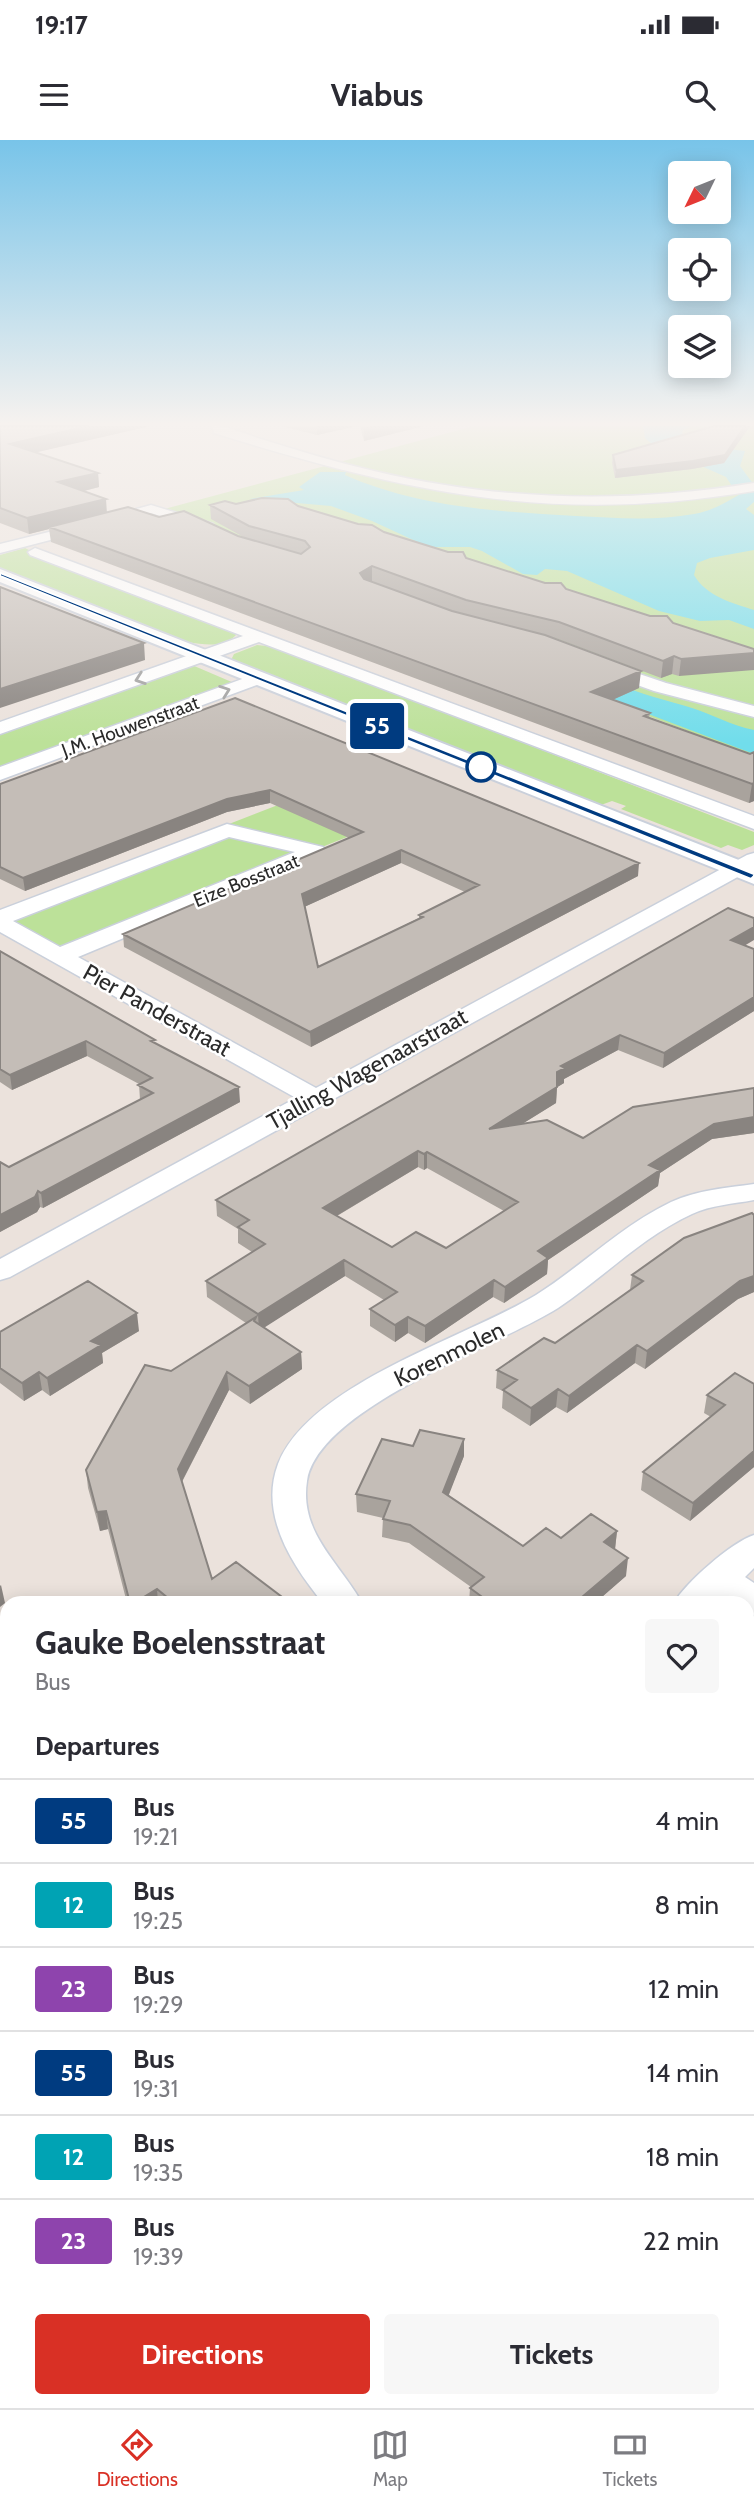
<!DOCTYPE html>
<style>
body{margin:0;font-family:Cabin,sans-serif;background:#f7f7f7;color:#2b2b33;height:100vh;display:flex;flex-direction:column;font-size:26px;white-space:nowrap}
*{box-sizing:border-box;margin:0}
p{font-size:23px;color:#7c7c81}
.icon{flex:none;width:38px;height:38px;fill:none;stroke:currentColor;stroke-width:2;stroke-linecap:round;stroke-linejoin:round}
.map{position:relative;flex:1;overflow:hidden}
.sheet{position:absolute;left:0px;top:1456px;width:754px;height:812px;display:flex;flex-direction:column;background:#fff;border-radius:21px 21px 0 0;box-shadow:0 4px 18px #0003}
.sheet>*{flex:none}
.badge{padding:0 14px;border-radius:5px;font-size:24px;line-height:46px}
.needle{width:46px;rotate:227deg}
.tools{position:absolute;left:668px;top:21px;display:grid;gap:14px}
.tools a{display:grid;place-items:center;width:63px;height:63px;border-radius:7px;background:#fff;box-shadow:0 4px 18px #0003;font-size:35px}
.map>.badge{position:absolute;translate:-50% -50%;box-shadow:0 0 0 4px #fff}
h2{padding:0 35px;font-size:26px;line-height:63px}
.round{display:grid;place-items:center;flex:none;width:74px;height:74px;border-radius:7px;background:#f7f7f7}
.head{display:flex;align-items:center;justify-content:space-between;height:119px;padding:0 35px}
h1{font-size:33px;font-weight:700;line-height:52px}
.action{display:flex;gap:14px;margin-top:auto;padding:14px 35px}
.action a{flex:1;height:80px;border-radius:7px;background:#d93025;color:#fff;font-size:28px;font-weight:700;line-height:80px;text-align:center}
.action a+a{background:#f7f7f7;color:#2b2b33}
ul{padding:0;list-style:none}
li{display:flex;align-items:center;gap:21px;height:84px;padding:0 35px;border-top:2px solid #e1e1e2}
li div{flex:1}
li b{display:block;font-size:26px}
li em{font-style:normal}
li .badge{min-width:77px;font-weight:700;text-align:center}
.status{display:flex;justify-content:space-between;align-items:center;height:49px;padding:0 35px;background:#fff;direction:ltr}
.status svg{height:19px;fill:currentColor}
header{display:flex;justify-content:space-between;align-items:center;height:91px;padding:0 35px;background:#fff;font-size:32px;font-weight:700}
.menu{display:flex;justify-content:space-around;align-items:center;height:98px;border-top:2px solid #e1e1e2;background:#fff;font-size:19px;color:#7c7c81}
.menu a{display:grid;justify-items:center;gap:4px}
.menu .current{color:#d93025}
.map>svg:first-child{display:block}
.green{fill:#bce199}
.water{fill:#71ddeb}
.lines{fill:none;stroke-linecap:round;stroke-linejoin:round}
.street-casing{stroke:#cad0db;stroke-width:3}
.secondary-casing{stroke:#cad0db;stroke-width:4}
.street{fill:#fff;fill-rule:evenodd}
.secondary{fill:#fff;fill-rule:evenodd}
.wall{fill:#a9a39d;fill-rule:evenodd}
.shaded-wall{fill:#898480}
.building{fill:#c4bdb7;stroke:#898480;stroke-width:2;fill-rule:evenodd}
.oneway{stroke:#9f9f9f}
.line{fill:#003b80;stroke:#fff;stroke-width:2}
.stop-dot{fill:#fff;stroke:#003b80;stroke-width:3.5}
.labels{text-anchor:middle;stroke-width:5;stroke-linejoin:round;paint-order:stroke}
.far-street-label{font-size:19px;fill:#2a2a2a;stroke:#fff}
.street-label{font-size:23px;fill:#2a2a2a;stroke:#fff}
</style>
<div class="status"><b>19:17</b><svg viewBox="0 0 49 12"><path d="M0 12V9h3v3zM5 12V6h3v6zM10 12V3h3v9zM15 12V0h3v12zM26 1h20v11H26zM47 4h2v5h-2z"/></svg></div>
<header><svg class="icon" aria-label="menu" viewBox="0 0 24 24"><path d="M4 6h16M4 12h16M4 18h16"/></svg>Viabus<svg class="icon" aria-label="search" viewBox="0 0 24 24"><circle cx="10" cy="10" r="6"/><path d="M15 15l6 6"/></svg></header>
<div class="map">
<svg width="754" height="2268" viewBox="0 0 754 2268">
<rect width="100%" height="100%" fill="#ebe2dc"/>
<path class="green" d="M474,286H754V616L127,379Z
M25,408L31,411L27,413L231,489L236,495C224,508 205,505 188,502L0,428V415Z
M257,505L275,507L754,692V705L742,710L728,705L721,708L621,669L626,666L612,661L601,665L231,520L234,514Z
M192,525L234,543L0,629V593Z
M296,658L367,689L60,812L0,773Z
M747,1482L754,1486V1596L747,1603Z"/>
<path class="water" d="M643,286H692L683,290L682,293C698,309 724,308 745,311L740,326L754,345V362L746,369L754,375V410L710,418L697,423L694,435C706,456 732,463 754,470V489L729,480L700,481L659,471L567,431L545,429L537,435L523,434L482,411L470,407H435L422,404L372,381L331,366L250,359L304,350L299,347L320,332H346L345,335C417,367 499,372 576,376C614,378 656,381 694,374C712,371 727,362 742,353L734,349L726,337L652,304L645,298Z
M145,384L628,548C650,557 670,561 692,568C714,575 730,585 754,590V614Z"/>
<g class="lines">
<defs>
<path id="street" d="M212,286C227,285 245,294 261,299C299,311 336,322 374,331C500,361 626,364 754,343V351C553,385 405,352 214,293Z
M151,365L213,384L215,387L208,391L151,373L105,386L98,382L100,379Z
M53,391L58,392L60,395L58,398L0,413V404Z
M35,408L754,676V689L259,502L0,594V582L243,496L30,415L28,412Z
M604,522L666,543L754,566V577L654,551L598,531L595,527L598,523Z
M259,533L265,534L268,538L265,542L0,640V627Z
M227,684L323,707L327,711L323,715L78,817L316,948L747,715L754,713V728L10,1137L0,1140V1119L296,958L0,792V770ZM229,697L295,712L60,807L13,781Z
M754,1044V1060C733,1064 711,1065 692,1074C642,1097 603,1138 558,1168C498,1206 318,1268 307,1341C299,1393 340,1423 362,1463H323C292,1425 259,1375 278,1324C309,1244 465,1198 536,1155C582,1126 621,1086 671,1062C697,1050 727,1048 754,1044Z
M754,1395V1428L745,1437L754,1443V1475L747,1473V1463H729L722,1458L716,1463H674C685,1443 732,1402 754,1395Z
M754,1599V1636L747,1638V1601Z
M747,1965L754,1968V2014L747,2012Z
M7,2043V2096L0,2099V2046Z
M0,2220L7,2223V2261H31L28,2268H0Z
M76,2261H133L131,2268H73Z"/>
<path id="secondary" d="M0,429L754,726V744L0,442Z"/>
</defs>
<use href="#street" class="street-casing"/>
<use href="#secondary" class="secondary-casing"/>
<use href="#street" class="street"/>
<use href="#secondary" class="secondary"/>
</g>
<path class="wall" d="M0,286H150L36,312L98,333L99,347L84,351L107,372L159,377L247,399L211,379L210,365L298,366L754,509L679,536L672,534L661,538L558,499L551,497L639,548L612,560L650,573L649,578L750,614L754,612V661L749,663L51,402L49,389L29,394L0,383Z
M281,286H357L317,295Z
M360,286H424L364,301Z
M714,286H750L724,323L692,329L615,338L612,323L613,315Z
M235,558L638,736L311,907L124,807L123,794L349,698L270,663L227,672L25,751L0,739V644ZM401,723L465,752L419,775V778L318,827L304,767Z
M745,806L754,809V871L663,928L618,910L564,939V943L557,947L556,963L522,984L583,998L754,948V993L712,999L660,1033L658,1046L548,1120L547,1134L504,1163L493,1157L425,1203L408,1193L395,1202L370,1186V1169L384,1160L345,1136L264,1187L301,1212L302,1229L250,1264L229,1250L182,1342L212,1439L290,1463H127L108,1389L100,1391L88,1348L86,1330L171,1231L246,1183L207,1157L206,1141L252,1112L238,1103V1089L217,1076L216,1060ZM418,1027L424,1030L427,1028L504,1071L446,1108L392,1107L337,1076Z
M0,811L155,903L240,962L43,1068L40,1067L37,1072L0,1092V1022L9,1027L140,960L139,944L87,916L12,950L0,942Z
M754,1075V1152L738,1159L645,1229L635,1223L567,1273L556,1267L530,1286L502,1268L503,1251L496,1248L497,1230L555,1203L591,1178L630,1150L632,1135Z
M139,1191L102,1213L103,1223L50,1256L42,1250L24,1261L0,1243V1192Z
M754,1244V1327L690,1381L641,1350L643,1332L711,1277L704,1273L707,1255Z
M464,1316L448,1355L523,1406L561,1398L617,1391L615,1409L626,1436L595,1463H469L470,1448L471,1447L409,1403L382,1397L383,1378L357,1372L356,1354Z
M754,1711V1906L747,1900V1717Z
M395,2261H419L413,2268H402Z
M509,2261H640L635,2268H508Z"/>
<path class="shaded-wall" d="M89,286H150L12,318L10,304Z
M317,286H357L317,295Z
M371,286H424L364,301V288Z
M745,286H750L724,323L692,329L615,338L616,330Z
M98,333L99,347L60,357L58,342Z
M106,359L107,374L49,387V389L29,394L27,378Z
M372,426V442L360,448V433Z
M144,503L145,520L0,568V549Z
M754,513V530L679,536L681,519Z
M674,516L672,534L661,538L663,521Z
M641,531L639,548L590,570L591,552Z
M754,643V661L749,663L752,644Z
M270,650V663L227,672L25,751L23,738L227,659Z
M401,710V723L302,768V754Z
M639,723L638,736L311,907L310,892Z
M754,787V800L729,815L731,800Z
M754,857V871L663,928L664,913Z
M620,895L618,910L564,939V943L556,948L557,932L561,926Z
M86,901L87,916L12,950L10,935Z
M239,947L240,962L43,1068L41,1053Z
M557,947L556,963L488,1005L489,989Z
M754,977V993L712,999L660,1033L658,1046L548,1120L547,1134L504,1163L505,1147L538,1111L649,1025L714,984Z
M418,1011V1027L323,1084V1068Z
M427,1012V1028L424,1030V1014Z
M38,1051L40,1067L37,1072L0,1092V1075Z
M344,1120L345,1136L259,1191L258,1174Z
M754,1136V1152L738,1159L645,1229L647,1211L740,1141Z
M494,1140L493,1157L425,1203V1186Z
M137,1173L139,1191L102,1213L103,1223L50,1256L47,1238L91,1201Z
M408,1177V1193L395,1202V1185Z
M637,1205L635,1223L567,1273L569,1256Z
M301,1212L302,1229L250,1264L249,1246Z
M39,1232L42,1250L24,1261L22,1243Z
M227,1232L229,1250L179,1347L178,1329Z
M558,1249L556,1267L530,1286L531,1268Z
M464,1299V1316L443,1370V1352Z
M754,1311V1327L690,1381L693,1363Z
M106,1371L108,1389L100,1391L97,1372Z
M617,1391L615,1409L602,1420L604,1402Z
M628,1418L626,1436L595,1463H575Z
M1,1445L5,1463L0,1467V1446Z
M157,1449L158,1463H134Z
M3,1640L7,1659L0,1664V1643Z
M7,1941V1963L0,1968V1947Z
M754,2221V2231L747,2240V2233L749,2227Z
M355,2261H369L363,2268H348Z
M408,2261H419L413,2268H408Z
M635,2261H640L635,2268H630Z"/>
<path class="building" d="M0,286H89L10,304L98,333L58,342L106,359L27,378L0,368Z
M714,286H745L725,315L693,321L616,330L613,315Z
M262,358L288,359L298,366L358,384L372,385L384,392L448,412H463L466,418L545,443H561L566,449L650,476H667L673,483L754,509V513L681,519L674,516L663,521L559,482L466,460L372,426L360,433L364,439L452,471L545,495L641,531L591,552L650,573L644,576L750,614L754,612V643L752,644L49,387L128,367L159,377L184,371L238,396L301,414L310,407L305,401L249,386L210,365L225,361L236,364Z
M0,447L144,503L0,549Z
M235,558L639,723L310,892L123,794L363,692L270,650L227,659L23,738L0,727V644ZM401,710L479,745L419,775L423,777L318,827L302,754Z
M728,768L754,778V787L731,800L754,809V857L664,913L620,895L561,926L565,928L557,932V947L489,989L547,980L583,998L633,967L754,948V977L714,984L649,1025L660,1030L538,1111L548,1118L505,1147L494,1140L425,1186L408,1177L395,1185L370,1169L397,1152L344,1120L258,1174L206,1141L265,1104L238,1087L249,1080L216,1060ZM418,1011L424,1014L427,1012L518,1062L446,1108L416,1092L392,1107L323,1068Z
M0,811L155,900L151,901L239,947L41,1053L38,1051L35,1057L0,1075V1022L9,1027L153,953L138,945L152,938L86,901L10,935L0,929Z
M752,1073L754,1075V1136L740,1141L647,1211L637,1205L569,1256L558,1249L531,1268L503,1250L517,1240L497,1230L544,1198L555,1203L591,1178L643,1141L632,1135L684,1098Z
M88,1141L137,1173L91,1201L101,1205L47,1238L39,1232L22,1243L0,1228V1192Z
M256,1177L254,1181L301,1212L249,1246L227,1232L178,1329L212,1439L236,1422L290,1463H174L157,1449L134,1463H130L106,1371L97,1372L86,1330L145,1225L171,1231Z
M735,1233L754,1244V1311L693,1363L643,1332L725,1265L707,1255Z
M420,1290L464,1299L443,1352L523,1406L546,1388L561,1398L591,1374L617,1391L604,1402L628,1418L575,1463H481L485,1459L470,1448L484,1437L410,1385L383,1379L390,1361L356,1354L382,1299L413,1306Z
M754,1711V1885L747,1879V1717Z
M7,1816V1941L0,1947V1822Z
M747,2067L754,2073V2221L749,2227L747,2226Z
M227,2261H239L245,2268H220Z
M303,2261H355L348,2268H296Z
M509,2261H605L600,2268H516Z
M605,2261H635L630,2268H612Z"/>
<defs><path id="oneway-chevron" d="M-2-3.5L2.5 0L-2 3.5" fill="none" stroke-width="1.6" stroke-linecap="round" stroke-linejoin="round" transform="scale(1.75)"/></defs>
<g class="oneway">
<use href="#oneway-chevron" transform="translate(140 539) rotate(161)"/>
<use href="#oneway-chevron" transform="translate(225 551) rotate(-20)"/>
</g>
<linearGradient id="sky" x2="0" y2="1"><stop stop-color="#78c4e9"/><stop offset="0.47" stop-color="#f6f2ef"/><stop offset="1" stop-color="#f6f2ef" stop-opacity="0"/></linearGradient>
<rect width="754" height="603" fill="url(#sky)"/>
<path class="line" d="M0,433L754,734V736L751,739L0,436Z"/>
<circle class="stop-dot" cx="481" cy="627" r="14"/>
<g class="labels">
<g class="far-street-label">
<text transform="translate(130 586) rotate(-20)" y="7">J.M. Houwenstraat</text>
<text transform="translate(246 740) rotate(-22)" y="7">Eize Bosstraat</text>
</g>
<g class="street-label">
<text transform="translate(157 870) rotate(29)" y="8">Pier Panderstraat</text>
<text transform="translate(367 929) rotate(-29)" y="8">Tjalling Wagenaarstraat</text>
<text transform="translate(449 1214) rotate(-26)" y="8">Korenmolen</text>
</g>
</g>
</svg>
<div class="tools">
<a><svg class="needle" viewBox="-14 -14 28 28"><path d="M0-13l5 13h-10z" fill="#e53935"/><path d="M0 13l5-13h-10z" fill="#7c7c81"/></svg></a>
<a><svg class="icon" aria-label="locate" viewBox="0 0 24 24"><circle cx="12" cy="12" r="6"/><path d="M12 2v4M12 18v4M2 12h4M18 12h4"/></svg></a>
<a><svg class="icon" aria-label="layers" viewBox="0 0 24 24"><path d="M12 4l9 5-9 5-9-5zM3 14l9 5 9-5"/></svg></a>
</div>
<b class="badge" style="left:377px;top:586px;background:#003b80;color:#fff">55</b>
<section class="sheet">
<div class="head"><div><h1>Gauke Boelensstraat</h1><p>Bus</p></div><a class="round"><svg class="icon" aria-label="heart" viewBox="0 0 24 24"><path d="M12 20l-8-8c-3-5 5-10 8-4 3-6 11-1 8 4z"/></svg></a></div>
<h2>Departures</h2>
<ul>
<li><span class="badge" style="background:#003b80;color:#fff">55</span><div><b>Bus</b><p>19:21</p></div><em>4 min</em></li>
<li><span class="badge" style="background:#00a3b4;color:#fff">12</span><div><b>Bus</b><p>19:25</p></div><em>8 min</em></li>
<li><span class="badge" style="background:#8e44ad;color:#fff">23</span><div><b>Bus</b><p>19:29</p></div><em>12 min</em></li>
<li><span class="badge" style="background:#003b80;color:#fff">55</span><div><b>Bus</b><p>19:31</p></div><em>14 min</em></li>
<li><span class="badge" style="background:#00a3b4;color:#fff">12</span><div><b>Bus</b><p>19:35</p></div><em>18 min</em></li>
<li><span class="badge" style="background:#8e44ad;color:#fff">23</span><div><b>Bus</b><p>19:39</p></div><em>22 min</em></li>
</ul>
<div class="action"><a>Directions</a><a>Tickets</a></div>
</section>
</div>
<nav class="menu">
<a class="current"><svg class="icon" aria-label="directions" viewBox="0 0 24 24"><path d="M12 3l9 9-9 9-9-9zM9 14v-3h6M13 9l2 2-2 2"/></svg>Directions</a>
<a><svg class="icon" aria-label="map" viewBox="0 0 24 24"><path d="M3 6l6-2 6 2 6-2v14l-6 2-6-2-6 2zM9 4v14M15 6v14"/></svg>Map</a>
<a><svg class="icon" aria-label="tickets" viewBox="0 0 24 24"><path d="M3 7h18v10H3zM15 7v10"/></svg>Tickets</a>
</nav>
